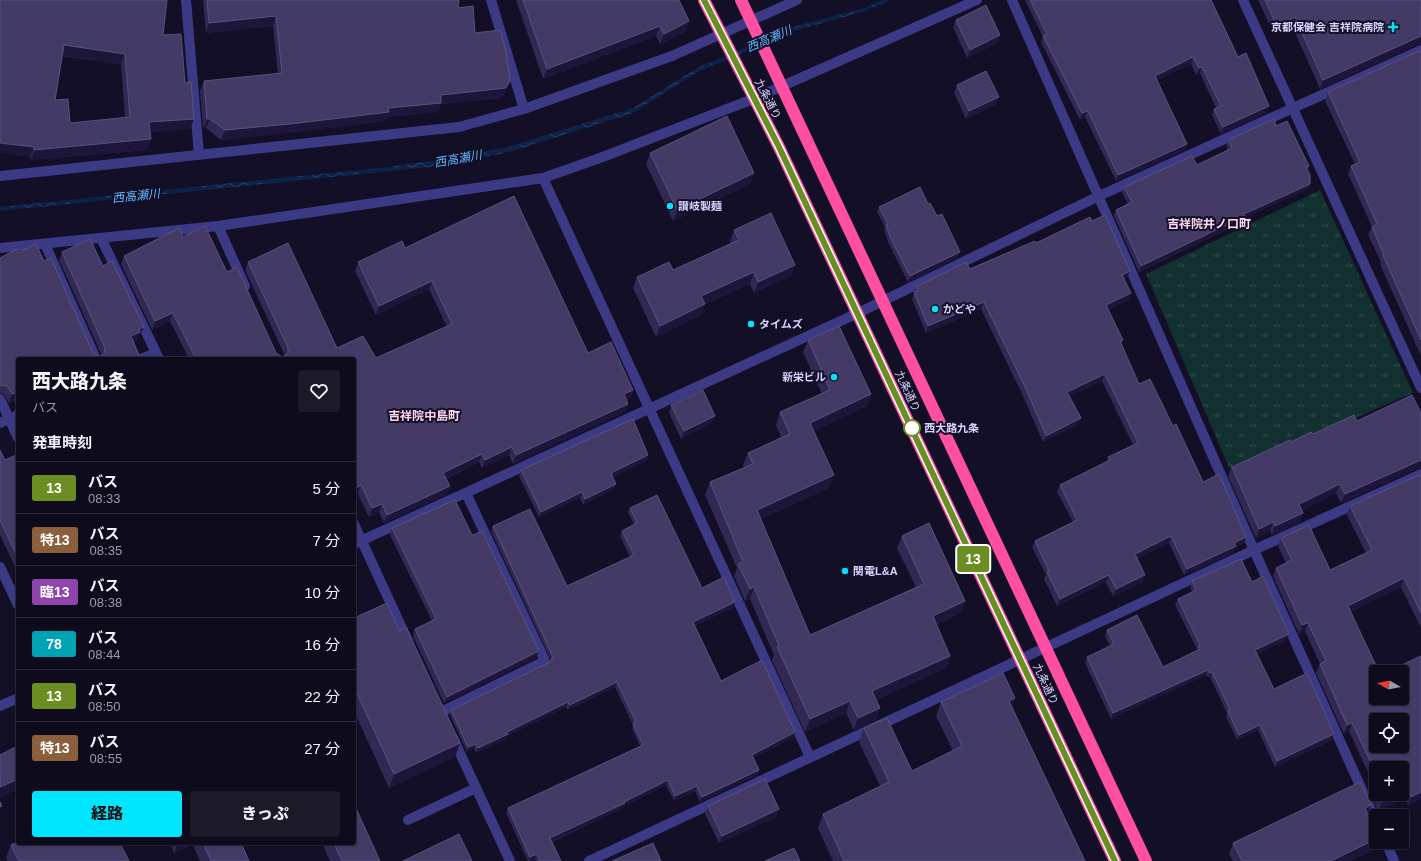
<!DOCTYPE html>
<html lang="ja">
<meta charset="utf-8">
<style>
body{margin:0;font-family:Helvetica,"Noto Sans JP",sans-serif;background:#1c1929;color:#f1f3f6;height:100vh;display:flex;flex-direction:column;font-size:15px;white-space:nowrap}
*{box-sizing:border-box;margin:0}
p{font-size:13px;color:#9b9ba3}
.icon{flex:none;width:22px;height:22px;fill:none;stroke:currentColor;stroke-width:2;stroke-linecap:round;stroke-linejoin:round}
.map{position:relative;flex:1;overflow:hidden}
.drawer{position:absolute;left:16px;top:357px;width:340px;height:488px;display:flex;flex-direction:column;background:#0e0b1c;border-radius:4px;box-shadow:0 1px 3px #0004,0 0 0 1px #2e2b3b}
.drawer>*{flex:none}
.badge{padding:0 8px;border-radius:3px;font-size:14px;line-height:26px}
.needle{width:26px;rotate:279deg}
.tools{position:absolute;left:1369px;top:665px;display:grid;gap:8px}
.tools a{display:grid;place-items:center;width:40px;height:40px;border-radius:4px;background:#0e0b1c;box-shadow:0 1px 3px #0004,0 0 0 1px #2e2b3b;font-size:20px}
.map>.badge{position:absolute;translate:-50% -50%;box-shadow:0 0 0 2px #fff}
h2{padding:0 16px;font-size:15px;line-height:36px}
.round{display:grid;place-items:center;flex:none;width:42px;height:42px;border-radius:4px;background:#1c1929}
.headline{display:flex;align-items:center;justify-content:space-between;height:68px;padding:0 16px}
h1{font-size:19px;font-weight:800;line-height:30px}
.cta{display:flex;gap:8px;margin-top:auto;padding:8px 16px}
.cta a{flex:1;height:46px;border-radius:4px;background:#00e5ff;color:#111;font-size:16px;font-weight:800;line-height:46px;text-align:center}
.cta a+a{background:#1c1929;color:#f1f3f6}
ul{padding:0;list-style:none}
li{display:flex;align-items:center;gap:12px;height:52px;padding:0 16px;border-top:1px solid #2e2b3b}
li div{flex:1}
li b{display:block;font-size:15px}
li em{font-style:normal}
li .badge{min-width:44px;font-weight:700;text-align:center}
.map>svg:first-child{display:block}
.park{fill:url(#park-tufts)}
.water{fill:url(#water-waves)}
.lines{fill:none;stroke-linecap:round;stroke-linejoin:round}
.minor{stroke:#3d3a85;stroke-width:10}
.highway{stroke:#ff4fa3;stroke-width:12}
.wall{fill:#312854;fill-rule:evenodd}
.shaded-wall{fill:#1d163a}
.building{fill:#433a66;stroke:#5a527e;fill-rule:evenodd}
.line-casing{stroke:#fff;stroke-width:9}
.line{stroke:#6b8e23;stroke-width:6}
.poi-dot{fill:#00e5ff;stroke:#130f26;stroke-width:1.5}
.stop-dot{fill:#fff;stroke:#6b8e23;stroke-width:2}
.labels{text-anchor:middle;stroke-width:4;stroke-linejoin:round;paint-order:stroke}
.poi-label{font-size:11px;font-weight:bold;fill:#d9d4ff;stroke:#130f26;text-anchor:start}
.street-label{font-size:11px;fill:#d9d4ff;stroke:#130f26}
.stop-label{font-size:11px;font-weight:bold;fill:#d9d4ff;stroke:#130f26;text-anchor:start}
.water-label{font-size:12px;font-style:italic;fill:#62b6ff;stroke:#130f26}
.neighbourhood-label{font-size:12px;font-weight:bold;fill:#ffd6f0;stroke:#130f26}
</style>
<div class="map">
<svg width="1421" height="861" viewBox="0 0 1421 861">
<defs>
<pattern id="park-tufts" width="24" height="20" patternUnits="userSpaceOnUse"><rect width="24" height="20" fill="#12302f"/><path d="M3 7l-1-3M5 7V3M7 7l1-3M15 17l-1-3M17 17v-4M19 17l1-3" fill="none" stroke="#344d4e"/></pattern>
<pattern id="water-waves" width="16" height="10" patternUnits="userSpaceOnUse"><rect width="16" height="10" fill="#0c2248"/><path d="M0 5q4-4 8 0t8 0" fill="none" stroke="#2f4163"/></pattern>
</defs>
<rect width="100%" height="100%" fill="#130f26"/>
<path class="park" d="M1320,190L1413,393L1231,472L1146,274Z"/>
<path class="water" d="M882,0H891L865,11L794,31L698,72L633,113L513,151L448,165L0,211V207L388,167L443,159L508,147L633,108L697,68L793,27L864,8Z"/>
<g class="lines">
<path class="minor" d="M186,0L199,155
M491,0L524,109
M1012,0L1254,550L1376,821
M1243,0L1421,388
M0,176L459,127L524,109L672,56L797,0
M543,178L810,757
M218,226L245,286
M101,238L159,359
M45,244L96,359
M0,248L218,226L543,178L600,158L753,99L977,0
M141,359L156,353
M0,399L18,438
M0,423L18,415
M354,524L408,641
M354,544L858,313L1099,196L1421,50
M0,567L18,605
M0,706L18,698
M441,712L545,661L466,493
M453,738L510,861
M408,820L476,788
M1386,842L1394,861
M589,861L1254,550L1421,474"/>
<path class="highway" d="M704,0L779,147L1115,861
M741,0L1146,861"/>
</g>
<path class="wall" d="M0,0L163,35L185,83L194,119L190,129L150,132L151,139L147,150L31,160ZM62,56L121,64L125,118L70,123L55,100Z
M203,0H459L458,8L475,33L510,81L502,98L441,104L438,112L387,117L385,121L286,133L221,140L206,128H203L200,91L204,81L278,74L273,26L206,33Z
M516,0H679L686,31L660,44L656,36L543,79Z
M1025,0H1211L1238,57L1266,113L1221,134L1212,115L1214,109L1216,108L1200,73L1196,75L1191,64L1157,80L1185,150L1116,181L1085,117L1080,120L1041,42L1043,37Z
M1258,0H1421V44H1418L1320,89L1292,26L1274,34Z
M956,20L1000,35L997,43L967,58L953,27Z
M1421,50V356L1380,264L1381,262L1368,235L1372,227L1348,174L1351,166L1355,164L1325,101L1328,92Z
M957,85L996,104L966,119L954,93Z
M1276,126L1309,166L1307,170L1310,184L1308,189L1244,218L1243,222L1139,272L1114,216L1116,210L1128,204L1122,193L1124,187L1197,165L1228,150L1226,146L1228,140Z
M650,153L754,173L750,184L673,221L646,164Z
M928,204L937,216L958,257L908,282L889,244L884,230L885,227L877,212L879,207Z
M1092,221L1130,271L1127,278L1124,279L1131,293L1128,300L1108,310L1123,340L1121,344L1139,384L1173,426L1203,482L1244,543L1235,548L1233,553L1184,575L1169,543L1137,558L1143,582L1113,596L1106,582L1057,606L1044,579L1046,575L1032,547L1035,541L1073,522L1057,492L1060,485L1107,462L1108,457L1133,445L1102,381L1070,396L1081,418L1078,425L1043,442L1023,396L981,309L926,333L912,299L916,287L970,269Z
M734,230L791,276L754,293L750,284L705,304L701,315L656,337L633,288L637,277L673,270L731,243L730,241Z
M183,237L227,272L276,353L282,357L285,356L245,270L248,262L337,348L376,358L447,327L429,289L376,315L355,271L358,262L405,248L588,353L633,390L630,399L627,400L628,404L625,412L513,464L509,455L482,468L479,462L446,479L447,494L384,523L379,512L369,517L358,494L354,495V359H189L170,321L152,330L121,264L124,256Z
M62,252L103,266L140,335L138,336L137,340L134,342L141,359H18V409L14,400L9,403L4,394L0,393V258L18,253L44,261L93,353L99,357L102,356L59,260Z
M808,340L871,394L867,406L814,431L829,488L760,519L810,635L916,587L897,548L902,536L961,613L936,625L950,656L946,668L876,700L880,708L876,720L854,730L846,713L805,732L772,660L774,655L750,599L745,601L734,576L737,568L705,495L710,482L744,468L743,465L748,453L781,437L776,425L780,412L822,394L803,352Z
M671,405L712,423L681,439L669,413Z
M1421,413V468H1418L1341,503L1336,493L1302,510L1303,513L1300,522L1272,535L1270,531L1256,538L1228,476L1232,467L1291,442L1313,434L1357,421Z
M0,450L5,460L18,454V573L0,535Z
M648,455L646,461L613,477L614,489L583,505L580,498L539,517L519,476L521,470Z
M1421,474V628L1401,587L1350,612L1421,799L1408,805L1405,798L1378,811L1368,787L1371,779L1349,731L1344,734L1316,673L1320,664L1305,631L1299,634L1273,576L1276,568L1286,563L1278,546L1281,538L1330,570L1366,553L1347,515L1350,506ZM1376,768L1402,794H1376Z
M630,508L702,588L734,607L694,626L721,681L795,732L794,737L753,758L759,770L757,775L700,802L695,791L674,801L666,785L624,806L623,808L552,842L561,861H536L535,859L531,861H528L506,813L508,808L640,746L632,729L633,725L615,687L568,710L566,707L507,736L506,739L476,753L474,748L467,752L450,715L451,710L550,662L551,660L491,531L493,526L567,586L630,557L620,536L622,531L634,525L628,512Z
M392,528L471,533L536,658L444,703L413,636L415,629L432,621L390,535Z
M1192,581L1252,582L1287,640L1257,654L1274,689L1332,740L1275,767L1258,730L1237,740L1226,717L1227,713L1210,677L1208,678L1206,675L1111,719L1085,663L1087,657L1110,646L1105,636L1107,630L1163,667L1197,651V649L1175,605L1178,599L1192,592L1190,587Z
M354,618L455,757L389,788L354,711Z
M941,702L1012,707L1085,861H833L818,828L823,814L880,786L859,742L864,728L912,771L953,751L936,716Z
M1371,805L1368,813L1375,849L1350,861H1233L1229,854L1233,843Z
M708,806L779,809L776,817L719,843L705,814Z
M170,843H241L249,861H200L193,845L174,853Z
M322,843H354L380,861H330Z
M11,845L129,861H8L6,858Z"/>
<path class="shaded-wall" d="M276,16L273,26L206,33L209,23Z
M1295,17L1292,26L1274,34L1277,26Z
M689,21L686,31L660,44L664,34Z
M660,26L656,36L543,79L547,69Z
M1000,35L997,43L967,58L970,50Z
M1421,36V44H1418L1320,89L1323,80Z
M64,45L125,54L121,64L60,55Z
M1193,57L1191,64L1152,82L1155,76Z
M1202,67L1200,73L1196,75L1199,68Z
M510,81L502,98L441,104L438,112L387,117L385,121L286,133L221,140L225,130L441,95Z
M999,97L996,104L966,119L969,111Z
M1269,106L1266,113L1221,134L1223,127Z
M1088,111L1085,117L1080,120L1082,113Z
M194,119L190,129L145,133L149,122Z
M207,119H210L206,128H203Z
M151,139L147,150L31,160L34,150Z
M0,143L34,147L30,157L0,153Z
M1187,144L1185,150L1116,181L1118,175Z
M754,173L750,184L673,221L677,210Z
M1310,184L1308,189L1244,218L1243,222L1139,272L1141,266L1244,214Z
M960,252L958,257L908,282L910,276Z
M795,265L791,276L754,293L758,282Z
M1130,271L1127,278L1119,281L1122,275Z
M754,272L750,284L697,307L701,296Z
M432,281L429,289L376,315L379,306Z
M1131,293L1128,300L1104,312L1106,305Z
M984,302L981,309L926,333L928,326Z
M705,304L701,315L656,337L660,326Z
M173,313L170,321L152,330L155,321Z
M144,327L140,335L138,336L137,340L128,345L131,336L139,329Z
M1105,374L1102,381L1065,399L1067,392Z
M633,390L630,399L621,403L624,394Z
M17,392L14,400L9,403L12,394Z
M871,394L867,406L806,435L810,423Z
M628,404L625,412L513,464L516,455Z
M715,416L712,423L681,439L684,431Z
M1081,418L1078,425L1043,442L1046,436Z
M512,447L509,455L482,468L485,460Z
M482,454L479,462L440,481L443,473Z
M648,455L646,461L609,479L611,473Z
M1421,460V468H1418L1341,503L1345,494Z
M834,475L829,488L752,522L757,510Z
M616,484L614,489L583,505L585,499Z
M1340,484L1336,493L1296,513L1299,504Z
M361,485L358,494L354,495V489Z
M450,486L447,494L384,523L387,515Z
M582,492L580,498L539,517L541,512Z
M382,504L379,512L369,517L372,508Z
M1303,513L1300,522L1272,535L1275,526Z
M1273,522L1270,531L1256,538L1259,529Z
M1171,536L1169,543L1133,561L1135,554Z
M1246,537L1244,543L1235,548L1233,553L1184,575L1187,569L1234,543Z
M1109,575L1106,582L1057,606L1060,599Z
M1145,575L1143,582L1113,596L1116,589Z
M1404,578L1401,587L1344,615L1348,606Z
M754,587L750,599L745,601L750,589Z
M965,601L961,613L928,628L933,616Z
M735,602L734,607L691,627L693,622Z
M1308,623L1305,631L1299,634L1302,625Z
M1289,634L1287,640L1253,656L1255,650Z
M539,651L536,658L444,703L447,697Z
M950,656L946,668L868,704L872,691Z
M1208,670L1206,675L1111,719L1113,713Z
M1212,672L1210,677L1208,678L1210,673Z
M617,682L615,687L568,710L570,705Z
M1015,698L1010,712L1009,701Z
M850,701L846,713L805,732L810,719Z
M568,702L566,707L507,736L506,739L476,753L478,748L507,732Z
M880,708L876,720L854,730L858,718Z
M1352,723L1349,731L1344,734L1347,725Z
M1260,725L1258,730L1237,740L1239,735Z
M795,732L794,737L750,760L752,755Z
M1334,734L1332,740L1275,767L1277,761Z
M460,743L455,757L389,788L394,774Z
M476,744L474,748L467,752L468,747Z
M759,770L757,775L700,802L702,797Z
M18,779V789L0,798V787Z
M668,780L666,785L624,806L623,808L548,843L550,838Z
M697,786L695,791L674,801L675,796Z
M1408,789L1405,798L1378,811L1382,802L1398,794H1402V792Z
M1421,792V799L1408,805L1411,797Z
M1371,805L1367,816L1365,808Z
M779,809L776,817L719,843L722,836Z
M1376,839V842H1378L1375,849L1350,861H1331Z
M178,843H193V845L174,853Z
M537,854L535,859L531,861H529L530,857Z"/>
<path class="building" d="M0,0H167L163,35L181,34L185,83L191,82L194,119L149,122L151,139L34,150V147L0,143ZM64,45L125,54L130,117L70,123L68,99L55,100Z
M207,0H459L458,8L473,6L475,33L500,30L506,51L510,81L506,88L441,95V103L388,108L389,112L290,124L225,130L210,119H207L204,81L282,73L276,16L209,23Z
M523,0H679L689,21L664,34L660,26L547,69Z
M1030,0H1211L1238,57L1246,53L1269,106L1223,127L1214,109L1221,106L1202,67L1199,68L1193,57L1155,76L1187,144L1118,175L1088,111L1082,113L1063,75L1043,36L1047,34Z
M1265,0H1421V36L1323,80L1295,17L1277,26Z
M986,5L1000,35L970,50L956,20Z
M1421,50V340L1383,255H1384L1372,227L1377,224L1351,166L1360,162L1328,92Z
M986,71L999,97L969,111L957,85Z
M727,116L754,173L677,210L650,153Z
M1274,119L1276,126L1287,121L1309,166L1306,167L1310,175V184L1244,214L1245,216L1141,266L1116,210L1132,202L1124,187L1192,156L1197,165L1232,148L1228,140Z
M920,187L928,204L930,203L937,216L942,214L960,252L910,276L891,239L886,225L888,224L879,207Z
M514,196L588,353L611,342L633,390L624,394L628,404L516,455L512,447L485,460L482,454L443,473L450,486L387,515L382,504L372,508L361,485L354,489V359H196L173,313L155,321L124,256L177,229L179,228L183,237L205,226L227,272L237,267L276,353L282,357L288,354V348L248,262L288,243L337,348L363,336L376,358L452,324L432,281L379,306L358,262L402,241L405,248Z
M771,213L795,265L758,282L754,272L701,296L705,304L660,326L637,277L669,262L673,270L739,240L734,230Z
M1105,215L1130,271L1122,275L1131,293L1106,305L1123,340L1120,341L1139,384L1150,379L1173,426L1176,424L1203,482L1219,474L1246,537L1234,543L1236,546L1187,569L1171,536L1135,554L1145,575L1116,589L1109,575L1060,599L1047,572L1049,571L1035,541L1077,520L1060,485L1110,460L1108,457L1138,443L1105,374L1067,392L1081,418L1046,436L1026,389L984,302L928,326L914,292L918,291L916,287L966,262L970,269L1035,241L1036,243L1090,217L1092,221Z
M90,239L103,266L112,261L144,327L139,329L140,332L131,336L138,353L141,359H18V395L17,392L12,394L7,386L1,385L0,386V258L17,249L18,253L36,244L44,261L51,258L93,353L99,357L104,354L105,348L62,252Z
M839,326L871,394L810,423L834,475L757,510L810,635L924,584L902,536L929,523L965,601L933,616L950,656L872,691L880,708L858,718L850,701L810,719L777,647L779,646L754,587L750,589L738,564L743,562L710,482L753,464L748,453L790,434L780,412L830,390L808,340Z
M703,390L715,416L684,431L671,405Z
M1412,395L1421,413V460L1345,494L1340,484L1299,504L1303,513L1275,526L1273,522L1259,529L1232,467L1290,440L1291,442L1311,432L1313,434L1354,415L1357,421Z
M633,419L648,455L611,473L616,484L585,499L582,492L541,512L521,470Z
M0,450L5,460L18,454V558L0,520Z
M1421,474V613L1404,578L1348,606L1379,672H1376V698H1402V672H1387L1421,656V792L1411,797L1408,789L1402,792V768H1376V773L1352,723L1347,725L1320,664L1326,661L1308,623L1302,625L1276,568L1292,560L1281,538L1309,525L1330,570L1372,550L1350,506ZM1376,720H1402V746H1376Z
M657,495L702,588L724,577L735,602L693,622L721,681L762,660L795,732L752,755L759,770L702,797L697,786L675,796L668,780L624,802L625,803L550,838L561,861H540L537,854L530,857L508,808L643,745L633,724L636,722L617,682L570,705L568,702L507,732L508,734L478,748L476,744L468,747L451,710L550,662L553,657L493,526L530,509L567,586L634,555L622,531L637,523L630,508Z
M455,500L471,533L473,535L482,531L539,651L447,697L415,629L436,619L392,528Z
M1241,559L1252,582L1263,576L1289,634L1255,650L1274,689L1307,673L1334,734L1277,761L1260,725L1239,735L1228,711L1230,710L1212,672L1210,673L1208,670L1113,713L1087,657L1114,644L1107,630L1137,615L1163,667L1200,649L1198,646L1200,645L1178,599L1196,590L1192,581Z
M387,603L399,631L406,627L460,743L394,774L354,687V618Z
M1003,673L1015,698L1009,701L1085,861H844L823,814L889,782L864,728L887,718L912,771L962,746L941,702Z
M18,746V779L0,787V755Z
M1376,776V790L1371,779Z
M765,779L779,809L722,836L708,806Z
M1360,782L1371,805L1365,808L1376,830V839L1331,861H1242L1233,843Z
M1378,794H1398L1382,802Z
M0,802L2,806L0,807Z
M354,804L380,861H342L334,843H354Z
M459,834L472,861H403Z
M18,842V843H120L129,861H19L11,845Z
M203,843H241L249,861H211Z
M653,843L661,861H612Z
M794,848L800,861H765Z"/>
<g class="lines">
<defs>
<path id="line" d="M704,0L779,147L1115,861"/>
</defs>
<use href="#line" class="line-casing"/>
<use href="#line" class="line"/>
</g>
<g class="poi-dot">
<path d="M1391 21h4v4h4v4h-4v4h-4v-4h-4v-4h4z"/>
<circle cx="670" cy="206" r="4"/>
<circle cx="935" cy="309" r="4"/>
<circle cx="751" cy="324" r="4"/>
<circle cx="834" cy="377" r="4"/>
<circle cx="845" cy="571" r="4"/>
</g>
<circle class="stop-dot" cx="912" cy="428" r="8"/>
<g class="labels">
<g class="poi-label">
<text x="1384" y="31" text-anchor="end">京都保健会 吉祥院病院</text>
<text x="678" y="210">讃岐製麺</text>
<text x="943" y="313">かどや</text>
<text x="759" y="328">タイムズ</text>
<text x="826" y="381" text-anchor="end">新栄ビル</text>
<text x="853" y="575">関電L&amp;A</text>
</g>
<g class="street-label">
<text transform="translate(768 99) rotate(63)" y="4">九条通り</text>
<text transform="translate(908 391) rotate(65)" y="4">九条通り</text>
<text transform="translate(1046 684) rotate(65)" y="4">九条通り</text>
</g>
<g class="stop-label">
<text x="924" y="432">西大路九条</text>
</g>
<g class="water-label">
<text transform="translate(769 39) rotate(-23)" y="4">西高瀬川</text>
<text transform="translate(458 159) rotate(-10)" y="4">西高瀬川</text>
<text transform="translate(136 196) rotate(-6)" y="4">西高瀬川</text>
</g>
<g class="neighbourhood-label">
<text x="1209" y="228">吉祥院井ノ口町</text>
<text x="424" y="420">吉祥院中島町</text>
</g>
</g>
</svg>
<div class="tools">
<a><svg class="needle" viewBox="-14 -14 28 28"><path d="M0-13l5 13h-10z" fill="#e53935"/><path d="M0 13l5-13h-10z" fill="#9b9ba3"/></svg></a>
<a><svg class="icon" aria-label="locate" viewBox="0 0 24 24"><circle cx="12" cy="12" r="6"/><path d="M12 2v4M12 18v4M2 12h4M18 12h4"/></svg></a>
<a>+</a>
<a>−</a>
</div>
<b class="badge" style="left:973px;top:559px;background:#6b8e23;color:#fff">13</b>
<section class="drawer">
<div class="headline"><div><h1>西大路九条</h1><p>バス</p></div><a class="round"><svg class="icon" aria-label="heart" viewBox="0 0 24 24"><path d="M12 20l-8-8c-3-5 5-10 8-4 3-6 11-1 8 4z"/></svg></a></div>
<h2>発車時刻</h2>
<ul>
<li><span class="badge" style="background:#6b8e23;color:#fff">13</span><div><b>バス</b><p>08:33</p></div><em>5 分</em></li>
<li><span class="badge" style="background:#8b5e3c;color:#fff">特13</span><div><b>バス</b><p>08:35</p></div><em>7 分</em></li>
<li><span class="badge" style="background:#8e44ad;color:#fff">臨13</span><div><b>バス</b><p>08:38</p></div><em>10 分</em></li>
<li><span class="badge" style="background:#00a3b4;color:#fff">78</span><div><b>バス</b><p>08:44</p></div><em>16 分</em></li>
<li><span class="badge" style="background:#6b8e23;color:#fff">13</span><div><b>バス</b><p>08:50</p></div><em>22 分</em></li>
<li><span class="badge" style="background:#8b5e3c;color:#fff">特13</span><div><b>バス</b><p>08:55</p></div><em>27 分</em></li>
</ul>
<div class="cta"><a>経路</a><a>きっぷ</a></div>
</section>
</div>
